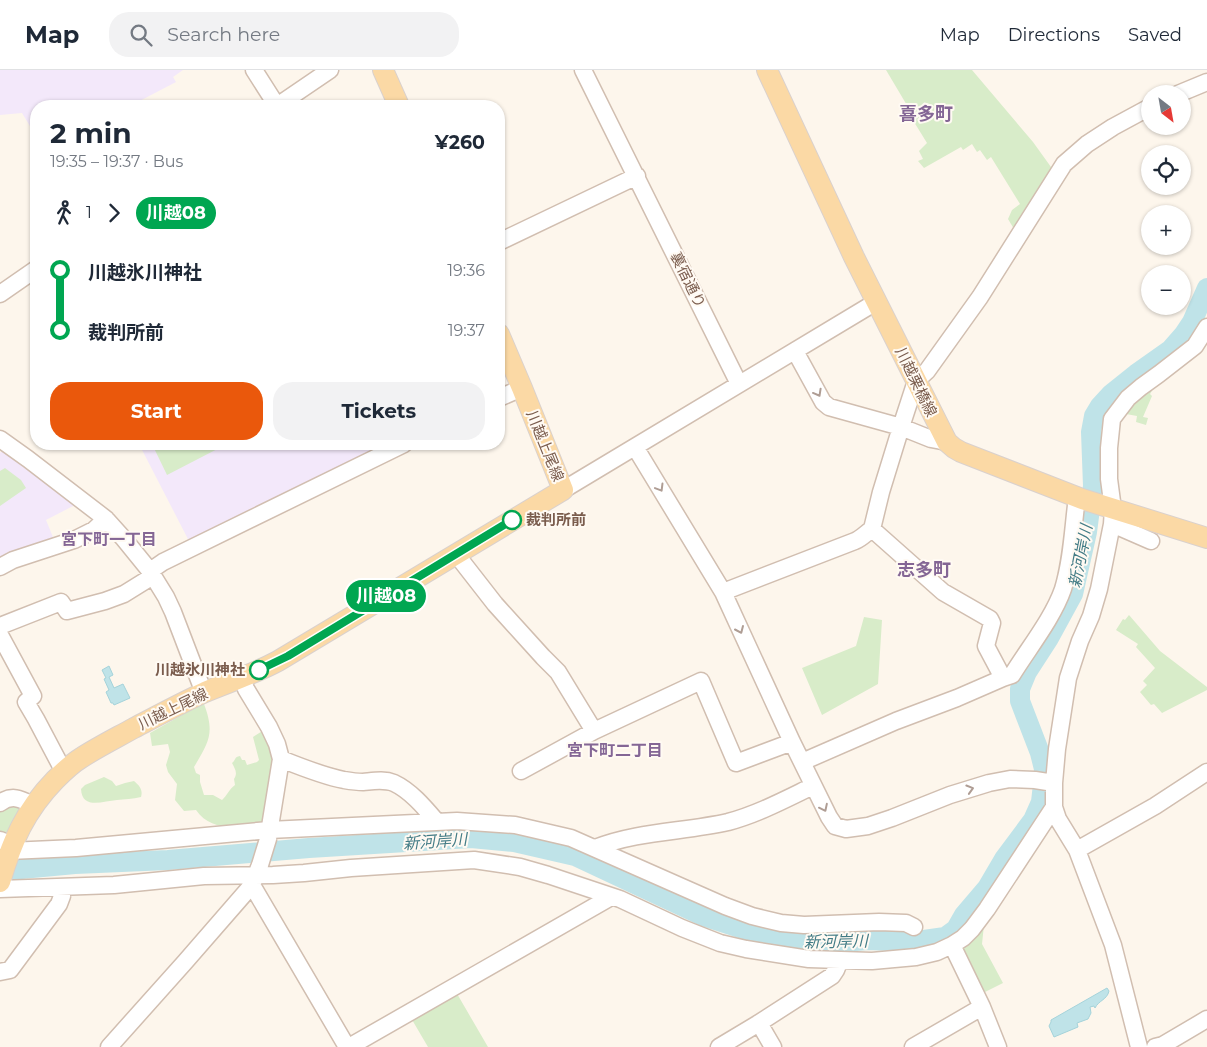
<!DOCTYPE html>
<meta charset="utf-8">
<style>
body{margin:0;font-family:Montserrat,"Noto Sans JP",sans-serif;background:#f2f2f3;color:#1f2937;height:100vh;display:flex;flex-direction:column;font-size:19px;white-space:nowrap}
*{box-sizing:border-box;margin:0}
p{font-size:16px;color:#747a83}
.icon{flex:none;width:28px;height:28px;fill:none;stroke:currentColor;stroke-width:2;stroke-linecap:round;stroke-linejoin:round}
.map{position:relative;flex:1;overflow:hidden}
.details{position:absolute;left:30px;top:30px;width:475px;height:350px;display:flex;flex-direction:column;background:#fff;border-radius:20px;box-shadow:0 1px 4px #0004}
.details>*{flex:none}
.badge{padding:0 10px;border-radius:16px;font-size:18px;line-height:32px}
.needle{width:32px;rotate:149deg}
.buttons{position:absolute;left:1141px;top:15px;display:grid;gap:10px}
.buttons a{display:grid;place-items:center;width:50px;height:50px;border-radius:50%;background:#fff;box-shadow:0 1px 4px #0004;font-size:25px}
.map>.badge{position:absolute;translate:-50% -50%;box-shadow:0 0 0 2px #fff}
.legs{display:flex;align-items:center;gap:8px;height:55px;padding:0 20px;font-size:16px}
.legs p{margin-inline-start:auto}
.overview{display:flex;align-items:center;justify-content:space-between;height:85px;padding:0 20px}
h1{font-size:28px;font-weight:700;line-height:38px}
.button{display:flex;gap:10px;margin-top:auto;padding:10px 20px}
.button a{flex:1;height:58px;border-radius:20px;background:#ea580c;color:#fff;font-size:20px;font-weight:700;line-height:58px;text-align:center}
.button a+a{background:#f2f2f3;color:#1f2937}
ul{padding:0 20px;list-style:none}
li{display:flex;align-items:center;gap:18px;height:60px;font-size:19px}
li i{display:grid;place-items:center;width:8px;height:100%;margin:0 6px;background:currentColor}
li i::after{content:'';width:12px;height:12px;margin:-6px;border:4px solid;border-radius:50%;background:#fff}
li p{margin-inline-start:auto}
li:first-child i{background:linear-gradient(#0000 50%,currentColor 0)}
li:last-child i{background:linear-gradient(currentColor 50%,#0000 0)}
header{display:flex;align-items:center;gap:30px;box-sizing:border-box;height:70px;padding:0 25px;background:#fff;border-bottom:1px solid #e0e1e3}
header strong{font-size:24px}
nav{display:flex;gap:28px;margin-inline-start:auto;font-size:18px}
.search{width:350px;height:45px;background:#f2f2f3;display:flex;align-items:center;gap:12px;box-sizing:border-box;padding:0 18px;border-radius:20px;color:#747a83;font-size:19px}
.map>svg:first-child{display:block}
.education{fill:#f3e8fa}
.green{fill:#d8ecc9}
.water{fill:#bfe3e8;stroke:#a5d3da}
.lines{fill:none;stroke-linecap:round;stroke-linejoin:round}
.river{stroke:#bfe3e8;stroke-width:20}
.minor-casing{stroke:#d1beb0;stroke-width:19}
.major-casing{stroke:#dad1cd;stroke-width:22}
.minor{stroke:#fff;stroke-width:16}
.major{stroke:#fbd9a5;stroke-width:20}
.oneway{stroke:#af9d94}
.line-1-casing{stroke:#fff;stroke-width:11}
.line-1{stroke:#00a651;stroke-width:8}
.stop-1-dot{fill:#fff;stroke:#00a651;stroke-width:2.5}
.labels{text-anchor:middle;stroke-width:4;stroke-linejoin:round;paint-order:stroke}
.street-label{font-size:15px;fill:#7a5c4d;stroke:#fffaf3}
.stop-label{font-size:15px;font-weight:bold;fill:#7a5c4d;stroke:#fffaf3;text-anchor:start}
.neighbourhood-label{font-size:16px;font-weight:bold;fill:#846695;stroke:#fffaf3}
.water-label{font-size:16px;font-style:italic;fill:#437c86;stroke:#fffaf3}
.quarter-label{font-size:18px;font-weight:bold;fill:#846695;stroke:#fffaf3}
</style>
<header>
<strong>Map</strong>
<div class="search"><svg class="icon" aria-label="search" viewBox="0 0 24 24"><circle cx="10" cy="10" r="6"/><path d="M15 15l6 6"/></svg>Search here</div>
<nav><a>Map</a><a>Directions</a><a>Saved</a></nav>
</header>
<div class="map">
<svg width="1207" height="977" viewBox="0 0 1207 977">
<rect width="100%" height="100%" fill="#fdf6ec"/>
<path class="education" d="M0,0H183L173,7L176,12L130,36H36V66L22,43L0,45Z
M139,374H392L190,473Z
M2,381L75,435L46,450L55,472L0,494V383Z"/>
<path class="green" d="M886,0H972L1033,72L1051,97V101L1014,159L1008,149L1012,140L1020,134L991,87L987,90L980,80L977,82L972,74L963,80L961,77L924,98L918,91L923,89L919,81L927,73L906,39L908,37Z
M1152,317L1153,319L1150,324L1152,326L1143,347L1148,348L1146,355L1136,352L1137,346L1126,344V342L1129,337Z
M152,374H227L167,405Z
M5,398L21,410L26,418L0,436V401Z
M1129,545L1160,581L1207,617V620L1162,643L1154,634L1151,635L1140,622L1147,615L1143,611L1155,598L1136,577L1138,574L1116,560L1123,549L1125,550Z
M864,547L882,550L878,614L822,645L802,598L856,576Z
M196,634H204C215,663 209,672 194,697L196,703L200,705V712L204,725H213L222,730C227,726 229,719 235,715L234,709C238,703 235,699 232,693C236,690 234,687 240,686L242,690H245L247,695L257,692L259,690L253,667L264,660L275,682L265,748L261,754C237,757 211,762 196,740L184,741L175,730L177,714L168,702L166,695L170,682L168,674L152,676L150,663L182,645Z
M104,707L112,711L116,716L125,713L134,711C140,716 143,720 141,727C133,729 124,729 117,730C103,731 82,740 81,719L85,715Z
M15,735L20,738L12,752L4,769L0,768V739Z
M984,855L982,874L1003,913L983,923L963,880L964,874Z
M456,922L488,977H428L411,948Z"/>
<path class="water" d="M109,596L113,605L109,607L114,618L123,614L130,628L114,635L113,633H111L106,622L109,620L104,609L106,608L102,600Z
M1107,918L1109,921C1107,930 1099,930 1095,938L1094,936L1090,937L1091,943L1088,949L1077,953L1078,957L1054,967L1049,956L1051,952V950Z"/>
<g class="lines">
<path class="river" d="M0,801L75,794L168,790L309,778L471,768L514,772L575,786L703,846L771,868L813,874L869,870L910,872L945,867L956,859L964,845L987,818L1004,789L1033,750L1041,732L1043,714L1044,699L1040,683L1020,631V619L1027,602L1049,568L1073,524L1087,462L1093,416L1091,362L1094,346L1100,336L1111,324L1136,304L1170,280L1184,264L1192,252L1207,218"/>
<defs>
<path id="minor" d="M254,0L277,36
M583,0L739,314
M1178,24L1207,12
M277,36L330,0
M499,172L637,106
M0,224L36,199
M795,281L823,332L829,337L901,357L881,422L872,459L943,522L990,549L992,553L986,576L1003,608L1012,605C1028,579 1053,548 1063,519C1072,490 1073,457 1077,427
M499,328L522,318
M0,369L28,389L106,449L124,469L150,501L166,527L173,542L204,623
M947,372L931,369L901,357L916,311L927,301L980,227L1064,94L1087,74L1113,57L1150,37
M635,377L723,522L792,672L829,747L835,756L846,759L868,756L892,748L950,725L989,713L1010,709L1035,710L1054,713
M563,420L876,232
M1112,454L1151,471
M456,484L495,534L543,587L558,602L594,661L701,611L736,693L792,672
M0,497L13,490L74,470L94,460L106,449
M150,501L163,492L404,374
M723,522L855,471C862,468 866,463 872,459
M0,556L61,532L67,541L105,531L124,524L153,506
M0,565L33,626L26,632L36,649L64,702
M281,689C301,697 323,706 344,710C350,711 357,712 363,712C374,711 384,709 394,713C411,721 425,738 437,752
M802,692L896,651L957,628L1003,608
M521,701L594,661
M0,733C12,724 21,729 33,735
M1054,737L1058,749L1077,780L1113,875L1139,977
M0,770L12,775
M595,778C638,761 684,762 728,752C758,744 786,729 813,716
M1077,780L1155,736L1207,702
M9,781L76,778L269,760L457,751L515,755L571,768L725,836L752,846L781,853L804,855L879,852L906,853L914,857
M252,815L347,977
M0,819L114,815L204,806L273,805L304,803L351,798L474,790L520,797L548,805L620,829L682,858L720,873L746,879L809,889L872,891L916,887L937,882L952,875L963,868L972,859L987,839L1054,737V713L1057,679L1068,608L1080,571L1091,546L1099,519L1112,454L1113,439L1109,409V378L1112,349L1128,328L1141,317L1159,304L1195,276L1207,257
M952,875L982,937L998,977
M0,902L10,900L59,834L62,826V818
M759,953L773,977
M109,977L185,892L252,815L260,795L268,769L281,689L277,674L269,657L246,619L242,608
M349,977L611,827
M719,977L759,953L832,906L836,900L840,890
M913,977L982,937
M1155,977L1163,975L1207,949"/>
<path id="major" d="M383,0L399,36
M767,0L854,187L947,372L954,378L961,382L1082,429L1207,468
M0,812C12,771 25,741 55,710C63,702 71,694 81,688C98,677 116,668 134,658C157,646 181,633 205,622C229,612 254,604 278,591L563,420L522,318L499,264"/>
</defs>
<use href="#minor" class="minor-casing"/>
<use href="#major" class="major-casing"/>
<use href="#minor" class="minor"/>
<use href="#major" class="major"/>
</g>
<defs><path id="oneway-chevron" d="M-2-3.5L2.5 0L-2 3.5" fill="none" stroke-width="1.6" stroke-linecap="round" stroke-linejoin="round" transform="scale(1.25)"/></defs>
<g class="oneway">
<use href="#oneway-chevron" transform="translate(818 323) rotate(61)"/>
<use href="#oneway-chevron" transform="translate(660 418) rotate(59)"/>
<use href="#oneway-chevron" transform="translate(740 560) rotate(66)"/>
<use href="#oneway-chevron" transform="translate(970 719) rotate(-17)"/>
<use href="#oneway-chevron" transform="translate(824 738) rotate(64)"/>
</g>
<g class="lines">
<defs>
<path id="line-1" d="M259,600L288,586L512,450"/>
</defs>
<use href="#line-1" class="line-1-casing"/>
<use href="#line-1" class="line-1"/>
</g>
<g class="stop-1-dot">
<circle cx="512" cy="450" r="9"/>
<circle cx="259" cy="600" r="9"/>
</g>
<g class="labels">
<g class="street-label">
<text transform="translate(688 210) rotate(64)" y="5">裏宿通り</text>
<text transform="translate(916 312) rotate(64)" y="5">川越栗橋線</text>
<text transform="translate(545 376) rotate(68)" y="5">川越上尾線</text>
<text transform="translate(173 639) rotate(-26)" y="5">川越上尾線</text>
</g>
<g class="stop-label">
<text x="526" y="455">裁判所前</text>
<text x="245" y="605" text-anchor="end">川越氷川神社</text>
</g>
<g class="neighbourhood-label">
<text x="109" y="475">宮下町一丁目</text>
<text x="615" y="686">宮下町二丁目</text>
</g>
<g class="water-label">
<text transform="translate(1080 486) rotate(-79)" y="6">新河岸川</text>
<text transform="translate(435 771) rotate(-4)" y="6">新河岸川</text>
<text transform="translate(836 871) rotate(-1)" y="6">新河岸川</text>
</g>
<g class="quarter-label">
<text x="926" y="50">喜多町</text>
<text x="924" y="506">志多町</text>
</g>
</g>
</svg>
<div class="buttons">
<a><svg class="needle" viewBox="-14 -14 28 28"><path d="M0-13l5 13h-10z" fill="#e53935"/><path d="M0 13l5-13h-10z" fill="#747a83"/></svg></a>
<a><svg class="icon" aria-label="locate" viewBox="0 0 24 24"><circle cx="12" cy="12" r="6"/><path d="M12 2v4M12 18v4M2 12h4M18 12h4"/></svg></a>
<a>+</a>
<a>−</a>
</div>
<b class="badge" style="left:386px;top:526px;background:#00a651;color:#fff">川越08</b>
<section class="details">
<div class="overview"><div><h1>2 min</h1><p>19:35 – 19:37 · Bus</p></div><b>¥260</b></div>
<div class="legs"><svg class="icon" aria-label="walk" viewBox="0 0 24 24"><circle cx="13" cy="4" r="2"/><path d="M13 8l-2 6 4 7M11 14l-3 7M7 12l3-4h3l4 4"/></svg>1<svg class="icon" aria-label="forward" viewBox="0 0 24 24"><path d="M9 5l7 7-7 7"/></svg><b class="badge" style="background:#00a651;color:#fff">川越08</b></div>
<ul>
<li><i style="color:#00a651"></i><b>川越氷川神社</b><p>19:36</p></li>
<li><i style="color:#00a651"></i><b>裁判所前</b><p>19:37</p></li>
</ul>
<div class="button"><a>Start</a><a>Tickets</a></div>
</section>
</div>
